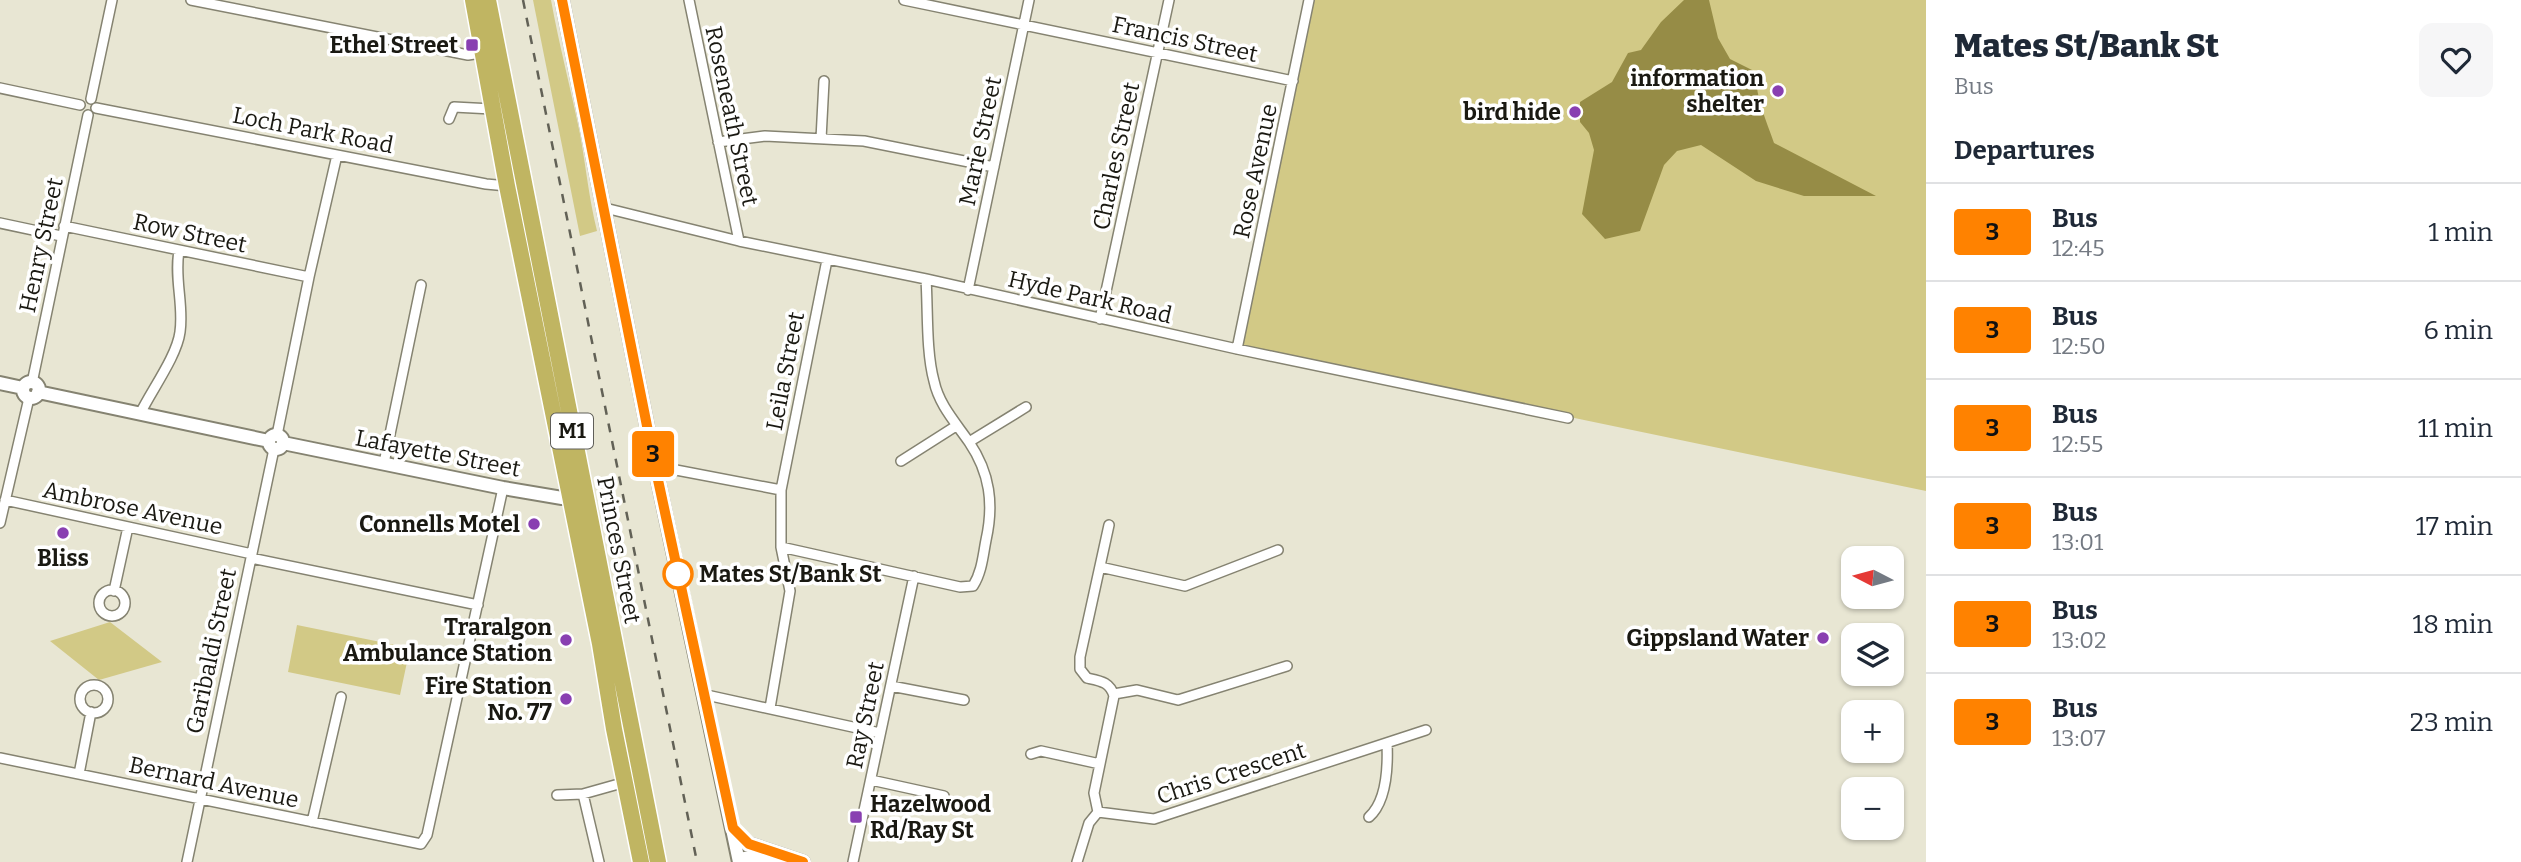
<!DOCTYPE html>
<meta charset="utf-8">
<style>
body{margin:0;font-family:Bitter,serif;background:#f6f6f7;color:#1f2937;height:100vh;display:flex;flex-direction:column;font-size:26px;white-space:nowrap}
*{box-sizing:border-box;margin:0}
p{font-size:23px;color:#747a83}
.icon{flex:none;width:38px;height:38px;fill:none;stroke:currentColor;stroke-width:2;stroke-linecap:round;stroke-linejoin:round}
.map{position:relative;flex:1;overflow:hidden}
.side{display:flex;flex-direction:column;background:#fff;width:595px}
.side>*{flex:none}
.badge{padding:0 14px;border-radius:5px;font-size:24px;line-height:46px}
.needle{width:46px;rotate:276deg}
.buttons{position:absolute;left:1841px;top:546px;display:grid;gap:14px}
.buttons a{display:grid;place-items:center;width:63px;height:63px;border-radius:14px;background:#fff;box-shadow:0 2px 5px #0004;font-size:35px}
.map>.badge{position:absolute;translate:-50% -50%;box-shadow:0 0 0 4px #fff}
h2{padding:0 28px;font-size:26px;line-height:63px}
.round{display:grid;place-items:center;flex:none;width:74px;height:74px;border-radius:14px;background:#f6f6f7}
.headline{display:flex;align-items:center;justify-content:space-between;height:119px;padding:0 28px}
h1{font-size:33px;font-weight:800;line-height:52px}
ul{padding:0;list-style:none}
li{display:flex;align-items:center;gap:21px;height:98px;padding:0 28px;border-top:2px solid #e0e1e3}
li div{flex:1}
li b{display:block;font-size:26px}
li em{font-style:normal}
li .badge{min-width:77px;font-weight:700;text-align:center}
main{display:flex;flex:1;min-height:0}
.map>svg:first-child{display:block}
.green{fill:#d2c986}
.water{fill:#968c46}
.lines{fill:none;stroke-linecap:round;stroke-linejoin:round}
.street-casing{stroke:#858371;stroke-width:12}
.secondary-casing{stroke:#858371;stroke-width:16}
.highway-casing{stroke:#fff;stroke-width:19}
.street{stroke:#fff;stroke-width:9}
.secondary{stroke:#fff;stroke-width:12}
.highway{stroke:#c0b562;stroke-width:16}
.rail{stroke:#626156;stroke-width:2.5;stroke-dasharray:9 9;stroke-linecap:butt}
.line-casing{stroke:#fff;stroke-width:16}
.line{stroke:#ff8200;stroke-width:10}
.poi-dot{fill:#893fb1;stroke:#fff;stroke-width:2.5}
.stop-dot{fill:#fff;stroke:#ff8200;stroke-width:3.5}
.labels{text-anchor:middle;stroke-width:7;stroke-linejoin:round;paint-order:stroke}
.shield{fill:#fff;stroke:#5f5e59;stroke-width:2}
.shield-label{font-size:21px;font-weight:bold;fill:#1a1912}
.street-label{font-size:23px;fill:#1a1912;stroke:#fff}
.poi-label{font-size:23px;font-weight:bold;fill:#1a1912;stroke:#fff;text-anchor:end}
.stop-label{font-size:23px;font-weight:bold;fill:#1a1912;stroke:#fff;text-anchor:start}
</style>
<main>
<div class="map">
<svg width="1926" height="862" viewBox="0 0 1926 862">
<rect width="100%" height="100%" fill="#e8e6d3"/>
<path class="green" d="M533,0H551C559,45 571,89 580,134C586,167 589,199 597,231L580,236Z
M1312,0H1926V491L1238,348Z
M110,622L162,662L99,680L50,641Z
M297,625L410,648L400,695L288,672Z"/>
<path class="water" d="M1684,0H1709L1718,38L1730,59L1756,72C1755,96 1766,120 1774,143L1876,196H1804L1756,181L1701,145L1677,151L1664,165L1640,231L1605,239L1582,214L1594,150L1589,133L1580,122V102L1612,82L1628,53L1641,50L1661,22Z"/>
<g class="lines">
<defs>
<path id="street" d="M191,0L468,55L481,53
M689,0L739,241
M904,0L1293,81
M0,88L80,105
M91,99L112,0
M96,108L486,184L507,186L523,183
M449,119L454,107L492,109
M821,139L824,81
M718,142L765,136L864,141L994,167
M605,208L739,241L926,279L1237,349L1568,418
M0,223L61,236
M64,226L309,277
M968,290L1029,0
M1100,319L1169,0
M1237,349L1309,0
M32,383L88,115
M140,414C151,391 177,356 180,332C184,305 174,278 179,251
M277,435L309,277L337,155
M969,442L1026,407
M901,461L956,426
M384,463L421,285
M655,466L781,490
M5,500L252,554
M0,523L29,398
M781,547L960,587L973,586C982,572 983,555 986,540C994,504 990,473 969,442C956,423 939,405 934,381C926,352 928,310 926,279
M251,558L478,605
M1100,567L1185,586L1278,550
M99 603a13 13 0 1 1 26 0a13 13 0 1 1-26 0Z
M114,591L128,527
M80 699a14 14 0 1 1 28 0a14 14 0 1 1-28 0Z
M891,686L964,700
M702,694L880,733
M1114,694L1137,690L1178,700L1287,666
M770,708L790,591L781,547V490L827,260
M1031,754L1041,751L1100,764
M0,758L421,844L427,835L503,488
M79,774L91,712
M871,780L944,796
M583,794L615,785
M557,795L583,794L599,862
M1098,812L1094,793L1114,696C1110,682 1101,681 1087,678L1080,669V657L1109,525
M1369,817C1387,801 1388,766 1387,743
M312,822L341,697
M187,862L274,449
M853,862L914,576
M1077,862L1089,823L1098,812L1154,819L1426,730"/>
<path id="secondary" d="M562,0L655,466L739,862
M23 390a8 8 0 1 1 16 0a8 8 0 1 1-16 0Z
M0,383L23,388
M38,392L269,441
M269 442a7 7 0 1 1 14 0a7 7 0 1 1-14 0Z
M283,443L503,488L562,498L577,496
M734,831L749,844L803,862
M739,859L751,857L773,862"/>
<path id="highway" d="M473,0L507,186L600,644L614,729L641,862
M488,0L658,862"/>
</defs>
<use href="#street" class="street-casing"/>
<use href="#secondary" class="secondary-casing"/>
<use href="#highway" class="highway-casing"/>
<use href="#street" class="street"/>
<use href="#secondary" class="secondary"/>
<use href="#highway" class="highway"/>
<path class="rail" d="M523,0L697,862"/>
</g>
<g class="lines">
<defs>
<path id="line" d="M562,0L655,466L733,828L749,844L803,862"/>
</defs>
<use href="#line" class="line-casing"/>
<use href="#line" class="line"/>
</g>
<g class="poi-dot">
<rect x="465" y="38" width="14" height="14" rx="3.5"/>
<circle cx="1778" cy="91" r="7"/>
<circle cx="1575" cy="112" r="7"/>
<circle cx="534" cy="524" r="7"/>
<circle cx="63" cy="533" r="7"/>
<circle cx="1823" cy="638" r="7"/>
<circle cx="566" cy="640" r="7"/>
<circle cx="566" cy="699" r="7"/>
<rect x="849" y="810" width="14" height="14" rx="3.5"/>
</g>
<circle class="stop-dot" cx="678" cy="574" r="14"/>
<g class="labels">
<rect class="shield" x="551" y="413.5" width="42" height="35" rx="5"/>
<g class="shield-label">
<text x="572" y="438">M1</text>
</g>
<g class="street-label">
<text transform="translate(1185 39) rotate(12)" y="8">Francis Street</text>
<text transform="translate(732 116) rotate(78)" y="8">Roseneath Street</text>
<text transform="translate(313 130) rotate(11)" y="8">Loch Park Road</text>
<text transform="translate(980 141) rotate(-78)" y="8">Marie Street</text>
<text transform="translate(1116 156) rotate(-78)" y="8">Charles Street</text>
<text transform="translate(1255 171) rotate(-78)" y="8">Rose Avenue</text>
<text transform="translate(190 233) rotate(12)" y="8">Row Street</text>
<text transform="translate(41 245) rotate(-78)" y="8">Henry Street</text>
<text transform="translate(1090 297) rotate(13)" y="8">Hyde Park Road</text>
<text transform="translate(785 371) rotate(-79)" y="8">Leila Street</text>
<text transform="translate(438 453) rotate(11)" y="8">Lafayette Street</text>
<text transform="translate(133 508) rotate(12)" y="8">Ambrose Avenue</text>
<text transform="translate(619 550) rotate(79)" y="8">Princes Street</text>
<text transform="translate(211 651) rotate(-78)" y="8">Garibaldi Street</text>
<text transform="translate(865 715) rotate(-78)" y="8">Ray Street</text>
<text transform="translate(1231 773) rotate(-18)" y="8">Chris Crescent</text>
<text transform="translate(214 782) rotate(12)" y="8">Bernard Avenue</text>
</g>
<g class="poi-label">
<text x="458" y="53">Ethel Street</text>
<text x="1764" y="86">information<tspan x="1764" dy="26">shelter</tspan></text>
<text x="1561" y="120">bird hide</text>
<text x="520" y="532">Connells Motel</text>
<text x="63" y="566" text-anchor="middle">Bliss</text>
<text x="552" y="635">Traralgon<tspan x="552" dy="26">Ambulance Station</tspan></text>
<text x="1809" y="646">Gippsland Water</text>
<text x="552" y="694">Fire Station<tspan x="552" dy="26">No. 77</tspan></text>
<text x="870" y="812" text-anchor="start">Hazelwood<tspan x="870" dy="26">Rd/Ray St</tspan></text>
</g>
<g class="stop-label">
<text x="699" y="582">Mates St/Bank St</text>
</g>
</g>
</svg>
<div class="buttons">
<a><svg class="needle" viewBox="-14 -14 28 28"><path d="M0-13l5 13h-10z" fill="#e53935"/><path d="M0 13l5-13h-10z" fill="#747a83"/></svg></a>
<a><svg class="icon" aria-label="layers" viewBox="0 0 24 24"><path d="M12 4l9 5-9 5-9-5zM3 14l9 5 9-5"/></svg></a>
<a>+</a>
<a>−</a>
</div>
<b class="badge" style="left:653px;top:454px;background:#ff8200;color:#111">3</b>
</div>
<section class="side">
<div class="headline"><div><h1>Mates St/Bank St</h1><p>Bus</p></div><a class="round"><svg class="icon" aria-label="heart" viewBox="0 0 24 24"><path d="M12 20l-8-8c-3-5 5-10 8-4 3-6 11-1 8 4z"/></svg></a></div>
<h2>Departures</h2>
<ul>
<li><span class="badge" style="background:#ff8200;color:#111">3</span><div><b>Bus</b><p>12:45</p></div><em>1 min</em></li>
<li><span class="badge" style="background:#ff8200;color:#111">3</span><div><b>Bus</b><p>12:50</p></div><em>6 min</em></li>
<li><span class="badge" style="background:#ff8200;color:#111">3</span><div><b>Bus</b><p>12:55</p></div><em>11 min</em></li>
<li><span class="badge" style="background:#ff8200;color:#111">3</span><div><b>Bus</b><p>13:01</p></div><em>17 min</em></li>
<li><span class="badge" style="background:#ff8200;color:#111">3</span><div><b>Bus</b><p>13:02</p></div><em>18 min</em></li>
<li><span class="badge" style="background:#ff8200;color:#111">3</span><div><b>Bus</b><p>13:07</p></div><em>23 min</em></li>
</ul>
</section>
</main>
